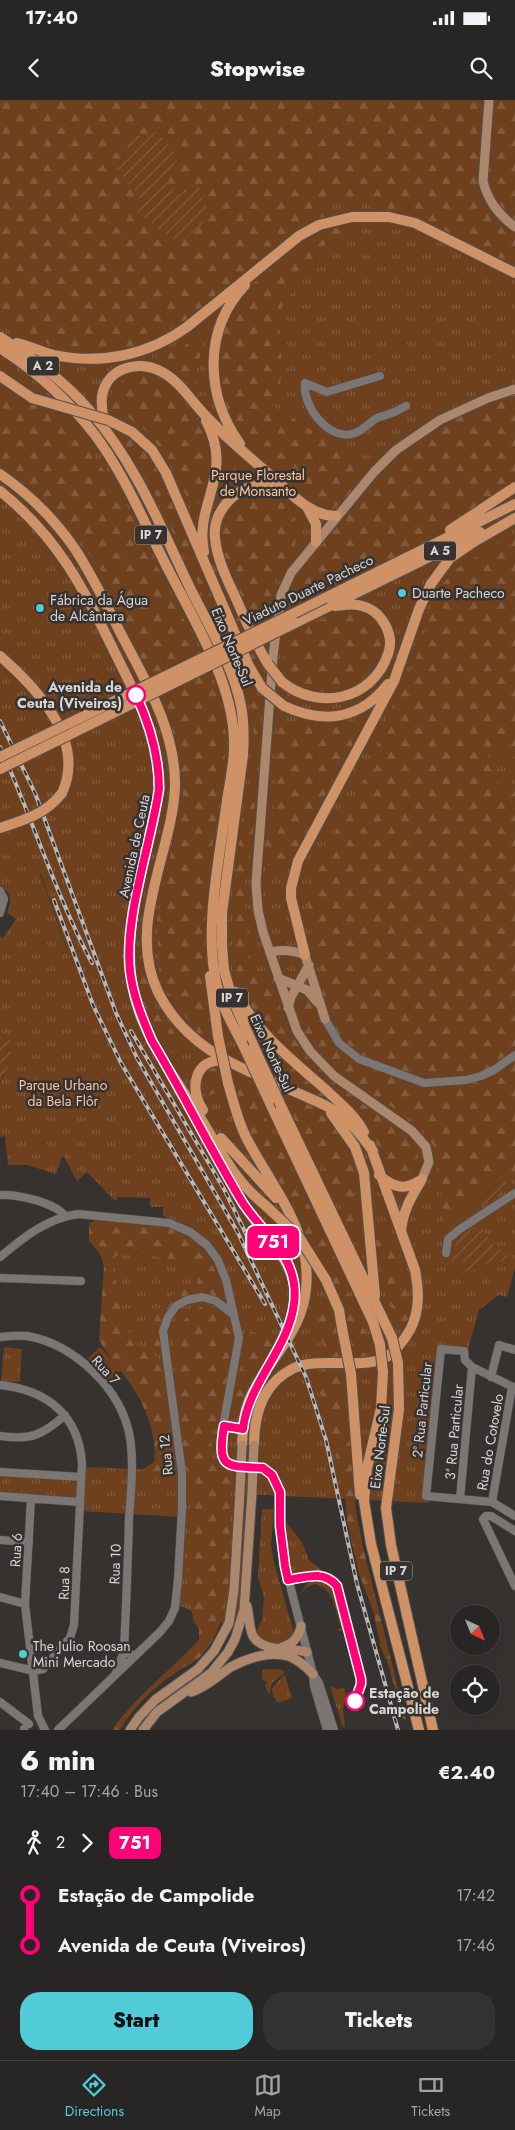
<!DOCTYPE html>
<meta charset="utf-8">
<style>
body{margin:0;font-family:Jost,sans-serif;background:#343231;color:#f1f3f6;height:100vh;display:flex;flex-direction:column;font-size:19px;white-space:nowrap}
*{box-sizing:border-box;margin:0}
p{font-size:16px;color:#a5a5a6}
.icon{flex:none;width:28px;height:28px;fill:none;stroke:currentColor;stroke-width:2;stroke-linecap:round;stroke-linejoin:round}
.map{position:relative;height:1630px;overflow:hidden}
.side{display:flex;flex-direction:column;background:#282624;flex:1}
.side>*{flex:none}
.badge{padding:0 10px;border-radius:8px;font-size:18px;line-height:32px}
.needle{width:32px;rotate:137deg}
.buttons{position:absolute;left:450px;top:1505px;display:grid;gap:10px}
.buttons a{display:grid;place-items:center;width:50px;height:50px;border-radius:50%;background:#282624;box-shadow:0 5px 20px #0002,0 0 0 1px #444341;font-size:25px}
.map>.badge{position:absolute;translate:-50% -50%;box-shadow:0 0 0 2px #fff}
.legs{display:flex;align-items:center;gap:8px;height:55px;padding:0 20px;font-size:16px}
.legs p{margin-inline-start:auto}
.overview{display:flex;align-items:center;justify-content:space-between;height:85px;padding:0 20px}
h1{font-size:28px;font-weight:800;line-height:38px}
.cta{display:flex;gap:10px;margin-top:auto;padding:10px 20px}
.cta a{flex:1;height:58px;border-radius:20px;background:#52cbd9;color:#111;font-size:20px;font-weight:800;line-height:58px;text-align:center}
.cta a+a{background:#343231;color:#f1f3f6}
ul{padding:0 20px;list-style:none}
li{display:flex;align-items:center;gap:18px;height:50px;font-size:19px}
li i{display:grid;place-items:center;width:8px;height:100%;margin:0 6px;background:currentColor}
li i::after{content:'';width:12px;height:12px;margin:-6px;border:4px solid;border-radius:50%;background:#282624}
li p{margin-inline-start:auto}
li:first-child i{background:linear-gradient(#0000 50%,currentColor 0)}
li:last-child i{background:linear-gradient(currentColor 50%,#0000 0)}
.status{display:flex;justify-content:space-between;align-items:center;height:35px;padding:0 25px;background:#282624;direction:ltr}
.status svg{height:14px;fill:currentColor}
header{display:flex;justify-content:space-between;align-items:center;height:65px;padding:0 20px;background:#282624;font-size:22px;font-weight:800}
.tabs{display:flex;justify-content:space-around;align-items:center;height:70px;border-top:1px solid #444341;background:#282624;font-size:14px;color:#a5a5a6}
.tabs a{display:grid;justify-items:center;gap:2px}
.tabs .selected{color:#52cbd9}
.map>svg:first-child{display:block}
.grass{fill:url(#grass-tufts);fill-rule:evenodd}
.forest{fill:url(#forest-firs);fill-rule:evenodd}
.garden{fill:url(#garden-furrows)}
.pitch{fill:#6e401d}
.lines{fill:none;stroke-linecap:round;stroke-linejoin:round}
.minor-casing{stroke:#524f4d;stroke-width:9}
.major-casing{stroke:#524f4d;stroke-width:11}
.highway-casing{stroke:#524f4d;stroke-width:12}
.minor{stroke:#7b7673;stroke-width:8}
.major{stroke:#ad876c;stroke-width:9}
.highway{stroke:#cf9267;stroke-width:10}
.rail-casing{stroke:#bab7b6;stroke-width:4}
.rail{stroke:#363230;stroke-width:2;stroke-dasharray:5.5;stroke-linecap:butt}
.major-bridge-casing{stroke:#524f4d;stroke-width:11;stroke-linecap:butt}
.highway-bridge-casing{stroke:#524f4d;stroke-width:12;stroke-linecap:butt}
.major-bridge{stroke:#ad876c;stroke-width:9}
.highway-bridge{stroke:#cf9267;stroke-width:10}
.line-1-casing{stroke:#fff;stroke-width:11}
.line-1{stroke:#f07;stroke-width:8}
.poi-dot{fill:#52cbd9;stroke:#363230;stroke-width:2}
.stop-1-dot{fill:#fff;stroke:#f07;stroke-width:2.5}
.labels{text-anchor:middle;stroke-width:5;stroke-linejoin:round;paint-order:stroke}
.shield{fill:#363230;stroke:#a8a5a4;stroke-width:1}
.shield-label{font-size:12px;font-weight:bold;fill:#d9d6d5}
.park-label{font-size:14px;fill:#fac5a1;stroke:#363230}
.street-label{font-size:14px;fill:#d9d6d5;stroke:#363230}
.poi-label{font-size:14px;fill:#d9d6d5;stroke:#363230;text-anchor:start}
.stop-label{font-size:14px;font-weight:bold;fill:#d9d6d5;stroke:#363230;text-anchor:end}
</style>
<div class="status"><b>17:40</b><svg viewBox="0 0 49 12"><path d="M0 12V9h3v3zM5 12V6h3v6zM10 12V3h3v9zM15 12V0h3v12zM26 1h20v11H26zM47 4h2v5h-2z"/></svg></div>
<header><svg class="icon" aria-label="back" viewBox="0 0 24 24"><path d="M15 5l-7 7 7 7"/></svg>Stopwise<svg class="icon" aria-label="search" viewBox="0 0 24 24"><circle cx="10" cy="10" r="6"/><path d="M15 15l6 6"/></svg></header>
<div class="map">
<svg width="515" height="1630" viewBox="0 0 515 1630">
<defs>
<pattern id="grass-tufts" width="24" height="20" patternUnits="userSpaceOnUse" patternTransform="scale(1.25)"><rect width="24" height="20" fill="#6e401d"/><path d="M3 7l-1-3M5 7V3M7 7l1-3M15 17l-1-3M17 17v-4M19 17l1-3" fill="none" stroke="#825b3d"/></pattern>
<pattern id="forest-firs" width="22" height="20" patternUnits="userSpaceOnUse" patternTransform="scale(1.25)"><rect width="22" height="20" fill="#6e401d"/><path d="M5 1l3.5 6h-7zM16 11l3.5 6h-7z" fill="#825b3d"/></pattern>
<pattern id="garden-furrows" width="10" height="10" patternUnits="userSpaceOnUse" patternTransform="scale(1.25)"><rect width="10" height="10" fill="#6e401d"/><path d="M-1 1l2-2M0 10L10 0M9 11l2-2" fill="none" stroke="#825b3d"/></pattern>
</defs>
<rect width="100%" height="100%" fill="#363230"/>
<path class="grass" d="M0,0H515V1167L507,1197L499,1195L479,1210L468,1250L446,1245L436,1254L429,1403L246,1394L240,1505L233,1528L176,1504L181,1417L80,1411V1401L0,1397V1371L82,1376L83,1367L162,1370V1351L138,1286L108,1153L94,1146V1116L179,1122L163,1116V1107H150V1098L118,1097L115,1101L87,1072L77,1081L63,1055L56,1074L27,1065H8L5,1036L0,1037V984L12,952L7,950L10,940L0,937V836L3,838L16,819L7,813C12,801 12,793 0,786ZM40,774H41L79,882Z
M4,1247L22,1249L20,1282L1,1281Z
M262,1409H274L271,1445L273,1459L293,1529V1534C285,1548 264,1546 256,1532L262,1520L264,1498L258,1477Z
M286,1422L302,1442L309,1460L324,1472L293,1476L287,1449Z
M317,1479C322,1480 328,1482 331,1486C337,1492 346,1526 341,1531L336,1530L341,1528C336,1511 334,1489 315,1484L307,1487L300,1495L307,1484Z
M269,1569L283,1570L284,1573L272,1583L269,1595L265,1586L267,1582L262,1579V1570Z
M285,1575L292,1598L278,1603L273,1596L272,1588L280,1579Z
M330,1586L337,1589L344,1588L346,1595L343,1609L345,1627L343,1628Z"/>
<path class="forest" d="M0,0H515V166L424,120L388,110L332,91L329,114L302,128L258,160L179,225L127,251L65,250L0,224ZM131,52L164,79L180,96L198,85L201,126L179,143C162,134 148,119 133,107L141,99L113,64Z
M363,122L379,124L349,131L326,141L277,215L283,274L269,304L370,366C361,378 338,418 321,407C291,382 250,355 232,321C211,282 214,230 242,196C252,183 266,173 279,163C304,143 330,126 363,122Z
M198,237L204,246L196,267V288L173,273L146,260L181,248Z
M131,274L156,275L168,284L200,322L208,340L212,362L204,397L197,405H191L166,355L147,332L129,318L117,314L110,309L108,304L111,294Z
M0,287L20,299L43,306L70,324L92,353L124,401L198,548L219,601L227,640L202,821L212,940L205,941L194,929L175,902L159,869L157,820L183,696L178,662L161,607L130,547L102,472L62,415L30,389L0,371Z
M515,293V385L426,440L383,464L293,502L288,500C300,471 319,449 339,425C357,402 374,378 396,358C430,327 473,310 515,293Z
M125,333L145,349L160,376L245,575C260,604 263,619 258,651L254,650L253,612L247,594L188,460L176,440L158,399L130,356L123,341Z
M232,359L234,367L224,385L222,401L214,420L213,455L217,469L229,489L254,556L267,574L263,579C247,552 204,463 207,434C208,424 213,414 215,404C218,390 220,376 225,363Z
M259,396C264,396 270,396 274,398C292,406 301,429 294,447C290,456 281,464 277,473C270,488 272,511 257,522L248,519C240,500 217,454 220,435C223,416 242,402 259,396Z
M515,434V660L511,654L496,650L488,655L501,690L512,694L515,691V1072H508L444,1123L437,1053L425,1031L408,1016L353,984L318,956L294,915L292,905C302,890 314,896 324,880L307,800L315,766L354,704L424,539L437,490L455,470Z
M351,513C373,513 378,522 386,541C381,554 375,568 364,578C347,592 315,595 297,585C292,582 287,575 283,570C284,564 283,556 285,550C292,523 328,518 351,513Z
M290,620C312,623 331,630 354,624L359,626L358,632L306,730L289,768L281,773L267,765C261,746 269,741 272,723C277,695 277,664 276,636L281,626Z
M248,698L255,704L253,732L244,787L248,864L258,871L269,886L289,931L309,960L355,999L408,1033L416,1045L418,1061L414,1074L406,1081L390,1076L382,1067L376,1044L360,1017L290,954L270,927L262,922L260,926L324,993L325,999L280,976L269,964L258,944L232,871V802L242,719Z
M141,847L142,858L156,910L178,937L179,950L169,954L159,941L138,889L137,849Z
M218,966L223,979L220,989L211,995L201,991V983L205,972Z
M237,975L247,977L258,995L270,1030L286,1056L300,1089L325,1136L366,1234V1255L362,1258L354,1257L332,1178L320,1156L303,1136L297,1118L265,1063L244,1018L236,987Z
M294,997L313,1007L344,1036L357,1064L353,1088L363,1128L354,1138L344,1120L334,1084L295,1019L288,1001Z
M98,1120C109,1131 147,1124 162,1126C171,1128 189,1137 196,1143C209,1156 218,1177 227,1192L225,1200C217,1199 210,1195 202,1194C185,1191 166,1207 161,1223C158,1232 160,1242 161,1250H157C147,1234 155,1211 168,1198C175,1192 188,1188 197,1185L198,1177L187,1165L140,1152H121L114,1158L113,1170L127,1228L136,1244L157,1256L162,1269L168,1310L170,1342L177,1361L173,1373C161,1372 151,1375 139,1372L154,1362C158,1334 143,1300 126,1278C117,1265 106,1254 99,1240L104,1166L100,1154L89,1141V1123Z
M378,1129L388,1135L399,1155L410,1212L401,1236L400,1214L390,1206L379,1167L375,1140Z
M326,1202C338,1216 337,1238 340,1255L336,1258C319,1247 313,1223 321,1204Z
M202,1206C222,1207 234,1218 233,1239C233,1244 230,1249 229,1254C228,1266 227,1278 226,1290L231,1292L241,1266L246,1224L251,1232L262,1234L271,1232L276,1243C271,1257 260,1266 253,1279C247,1292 243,1307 239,1321C227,1316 218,1320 211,1330L212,1360L232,1379C224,1436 243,1509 201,1556C195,1563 183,1567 175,1573C155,1587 132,1608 120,1630H112C137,1595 170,1571 199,1540V1529L194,1522L188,1492L187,1464L192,1399L184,1375L176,1261C168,1236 181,1219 202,1206Z
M332,1269L341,1273L344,1282L339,1311L340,1322L352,1346L356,1411L363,1447L406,1620L403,1618L388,1564L381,1548L373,1511L359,1474L347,1422L345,1395L330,1320L313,1274L323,1270Z"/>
<path class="garden" d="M157,32L179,57L164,79L180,95L198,85L208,111L201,126L179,143C162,134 148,119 132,107L141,99L113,63L131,52L125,43L133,37Z
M0,937L10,940L7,950L12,952L5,975L3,974L0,984Z
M504,1080L509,1086L482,1106L477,1100Z
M478,1124L497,1150L504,1149L509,1158L502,1162L495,1160L466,1173L463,1160L453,1163C450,1142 463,1135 478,1124Z"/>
<path class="pitch" d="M100,1247L121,1270L109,1281L88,1258Z"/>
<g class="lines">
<defs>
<path id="minor" d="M380,276L327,292L305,283C302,306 330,343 355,333C363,330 370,322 377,318C381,316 385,316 389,314C394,313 400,309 406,306
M0,791L4,799L0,813
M325,919L339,943L359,959L424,983L466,980L481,976L494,970L515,955
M0,1095C17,1094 54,1102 65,1116
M446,1153L448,1139L460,1129L515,1093
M0,1157C23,1138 47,1118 78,1114L169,1123L190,1132L207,1145L218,1160L226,1180L239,1238L224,1321L221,1355L224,1361L230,1365L263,1368L277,1382L280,1392V1426L285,1466L313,1574L314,1586L327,1630
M0,1178L81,1181
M0,1237C9,1236 18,1235 27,1236C74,1244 122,1289 130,1338C134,1364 131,1391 129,1418C128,1462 126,1507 124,1551L135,1556
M491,1277L499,1245L515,1250
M0,1285C47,1290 79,1315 82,1364L75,1504L74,1525L70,1538L43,1569L34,1571L0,1563
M515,1288L472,1267L465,1260L464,1251L441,1249L426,1396L492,1402L515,1416
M0,1336C30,1340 42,1336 65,1315
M0,1372L81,1377
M0,1396L79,1402
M460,1399L472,1267
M492,1402L512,1287
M515,1431L491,1416H486L483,1419L515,1486
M0,1440L29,1442
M0,1497L25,1504L38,1616L45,1630
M25,1504L31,1399
M116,1573L124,1551
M313,1574L319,1583L334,1630
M0,1602L29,1624
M24,1629V1630
M58,1630L160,1532L169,1521L175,1508L178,1479L182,1408V1373L163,1231L168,1217L176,1206L187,1200L202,1197L216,1201L234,1215"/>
<path id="major" d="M489,0L483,81C488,101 498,114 515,127
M270,852C283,849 293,850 305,855L325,919
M278,878L307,890L318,903
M288,908L291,897L309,865
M422,1079L429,1062L426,1047L412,1031L334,976L310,951L297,931L263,832L258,810L256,784L273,556L281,495L291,473L374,372L396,350L440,320L488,298L515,289
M247,1506C249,1515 249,1525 252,1534C260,1553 290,1547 307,1552
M282,1547C293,1544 299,1537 301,1526
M191,1592C207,1587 217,1576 231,1567C247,1558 269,1551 288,1556C298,1559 306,1567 313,1574
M130,1630L139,1617L155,1600L198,1569L214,1551L229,1523L234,1490L240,1391
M143,1630L157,1612L211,1573L228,1552L235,1539L244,1510L252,1392"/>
<path id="highway" d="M0,237C33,259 64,280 90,311C136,363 162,430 192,492C209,526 234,568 241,606C244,622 244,639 243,655L222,813V846L224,870L232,898L254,947
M17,243C30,246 41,252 54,255C102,265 148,255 187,227L299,136L319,125L352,117H389L415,123L515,173
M0,248C36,271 69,301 95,335C124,374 142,418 164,461C191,516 233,580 234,641C235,660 230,681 227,700C220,756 203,831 217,886C222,906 232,924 242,943
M0,276L32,298
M106,326C103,317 101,306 102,296C107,267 140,259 162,272C179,281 190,299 203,313C225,337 250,358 276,380C286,389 296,400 308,407C317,413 326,416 336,416
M132,332L152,350L166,373L249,566L262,588
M240,344C205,295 203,230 245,185
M0,374C29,394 55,420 75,449C92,475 106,504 120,532C145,580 176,630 175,687C172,754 126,825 158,892C188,952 243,968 300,994C313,1000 327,1005 338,1013C352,1023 363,1038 373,1051
M0,391C60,439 84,490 117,557C139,601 159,638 159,689C148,764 111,845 142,920C156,953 178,983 198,1014C218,1046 234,1081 265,1105
M307,407L316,424V442
M450,430L515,387
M204,452C194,402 235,375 206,321
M325,498L515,404
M295,523L480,432
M0,556C37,588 86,641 62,693
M268,564C256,545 247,524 238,503C229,483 217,461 215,438C212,413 234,388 259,385C267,384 275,385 282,386
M282,582C318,611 372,601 388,554C395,535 382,511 362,506C353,503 344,505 335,506
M284,606C323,624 360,620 388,584
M305,855L291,798V788L298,761L394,581L419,509L431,484L450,458L472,443L515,418
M210,876L218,936
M236,892C255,931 293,961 325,989C339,1002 355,1015 364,1032
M228,983C234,1003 238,1023 248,1041C277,1095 323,1146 301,1212C290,1244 262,1269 249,1300C243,1315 243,1330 242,1345
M269,1001L373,1222L380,1245
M281,1006L392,1238
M203,1010C188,988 195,956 227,961
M331,1013L355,1047L364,1073L375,1196
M221,1038L276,1098
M217,1057C227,1075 237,1094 248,1111C275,1149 308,1173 289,1224
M379,1075C393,1087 404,1091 419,1081
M401,1131C403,1110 412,1096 422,1079
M326,1180L339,1210L342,1228
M398,1263L399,1309L386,1408L391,1445L433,1630
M383,1272L381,1308L367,1368L364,1401L371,1444L419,1630
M351,1274L360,1395
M224,1326L243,1329
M254,1345C254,1314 263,1283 294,1268C307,1262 325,1263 339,1263C355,1263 374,1265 388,1256C398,1249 404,1240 410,1230C420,1211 419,1191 415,1170L370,1045"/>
</defs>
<use href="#minor" class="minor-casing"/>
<use href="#major" class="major-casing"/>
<use href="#highway" class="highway-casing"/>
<use href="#minor" class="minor"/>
<use href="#major" class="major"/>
<use href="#highway" class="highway"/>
<defs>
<path id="rail" d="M0,621L35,693L116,913L137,958L237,1131L306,1277L326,1340L357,1484L398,1630
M0,647C33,719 55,794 92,863
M54,800L93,905L121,963L265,1204
M131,931L224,1089L251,1144"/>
</defs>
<use href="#rail" class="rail-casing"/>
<use href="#rail" class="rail"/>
<defs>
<path id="major-bridge" d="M240,1391L242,1345
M252,1392L254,1345"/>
<path id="highway-bridge" d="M32,298L108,320L132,332
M268,564L282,582
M262,588L284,606
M0,657L325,498
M0,669L295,523
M0,728C24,720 46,714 62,693
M218,936L228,983
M242,943L269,1001
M254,947L281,1006
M265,1105L299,1137L326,1180
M342,1228L351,1274
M392,1238L398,1263
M380,1245L383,1272"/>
</defs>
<use href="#major-bridge" class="major-bridge-casing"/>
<use href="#highway-bridge" class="highway-bridge-casing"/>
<use href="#major-bridge" class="major-bridge"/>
<use href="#highway-bridge" class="highway-bridge"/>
</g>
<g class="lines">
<defs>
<path id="line-1" d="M136,595C150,625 159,655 159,689C151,744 124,817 130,871C133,896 142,918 152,941C183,993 210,1048 241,1100C254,1122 277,1140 288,1164C294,1177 296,1190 294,1204C288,1250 248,1283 243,1329L224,1326C217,1369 225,1366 263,1368L272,1375L280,1392V1426L285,1466L288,1480C306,1477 324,1470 337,1486L361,1579V1584L355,1601"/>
</defs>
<use href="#line-1" class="line-1-casing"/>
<use href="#line-1" class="line-1"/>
</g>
<g class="poi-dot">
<circle cx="402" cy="493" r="5"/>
<circle cx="40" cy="508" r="5"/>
<circle cx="23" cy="1554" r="5"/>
</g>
<g class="stop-1-dot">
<circle cx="136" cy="595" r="9"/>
<circle cx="355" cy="1601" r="9"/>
</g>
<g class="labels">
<g class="shield">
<rect x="27" y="256.5" width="32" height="19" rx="4"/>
<rect x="135" y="425.5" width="32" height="19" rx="4"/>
<rect x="424" y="441.5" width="32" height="19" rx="4"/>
<rect x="216" y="888.5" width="32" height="19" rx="4"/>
<rect x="380" y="1461.5" width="32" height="19" rx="4"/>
</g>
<g class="shield-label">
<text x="43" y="270">A 2</text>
<text x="151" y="439">IP 7</text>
<text x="440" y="455">A 5</text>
<text x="232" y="902">IP 7</text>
<text x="396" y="1475">IP 7</text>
</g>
<g class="park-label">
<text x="258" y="380">Parque Florestal<tspan x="258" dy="16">de Monsanto</tspan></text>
<text x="63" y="990">Parque Urbano<tspan x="63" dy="16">da Bela Flôr</tspan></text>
</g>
<g class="street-label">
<text transform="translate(308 490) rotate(-26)" y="5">Viaduto Duarte Pacheco</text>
<text transform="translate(232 547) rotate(67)" y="5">Eixo Norte-Sul</text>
<text transform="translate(134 746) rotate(-78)" y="5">Avenida de Ceuta</text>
<text transform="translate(272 953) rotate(65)" y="5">Eixo Norte-Sul</text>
<text transform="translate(106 1270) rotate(48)" y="5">Rua 7</text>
<text transform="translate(422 1310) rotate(-84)" y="5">2ª Rua Particular</text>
<text transform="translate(454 1332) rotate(-85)" y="5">3ª Rua Particular</text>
<text transform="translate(490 1342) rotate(-80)" y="5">Rua do Cotovelo</text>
<text transform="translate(380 1347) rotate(-83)" y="5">Eixo Norte-Sul</text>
<text transform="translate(166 1355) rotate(-96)" y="5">Rua 12</text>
<text transform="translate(16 1450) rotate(-87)" y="5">Rua 6</text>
<text transform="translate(115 1464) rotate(-88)" y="5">Rua 10</text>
<text transform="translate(64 1483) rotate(-88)" y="5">Rua 8</text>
</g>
<g class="poi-label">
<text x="412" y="498">Duarte Pacheco</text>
<text x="50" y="505">Fábrica da Água<tspan x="50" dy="16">de Alcântara</tspan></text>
<text x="33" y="1551">The Julio Roosan<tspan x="33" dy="16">Mini Mercado</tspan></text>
</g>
<g class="stop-label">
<text x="122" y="592">Avenida de<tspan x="122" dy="16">Ceuta (Viveiros)</tspan></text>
<text x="369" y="1598" text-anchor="start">Estação de<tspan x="369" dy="16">Campolide</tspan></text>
</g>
</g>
</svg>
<div class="buttons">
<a><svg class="needle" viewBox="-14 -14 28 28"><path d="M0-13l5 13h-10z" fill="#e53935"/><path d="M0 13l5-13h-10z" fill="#a5a5a6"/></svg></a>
<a><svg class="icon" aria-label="locate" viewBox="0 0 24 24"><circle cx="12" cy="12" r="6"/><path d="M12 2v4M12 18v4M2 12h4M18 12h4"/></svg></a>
</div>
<b class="badge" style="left:273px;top:1142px;background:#f07;color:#fff">751</b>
</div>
<section class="side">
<div class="overview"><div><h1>6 min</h1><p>17:40 – 17:46 · Bus</p></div><b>€2.40</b></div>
<div class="legs"><svg class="icon" aria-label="walk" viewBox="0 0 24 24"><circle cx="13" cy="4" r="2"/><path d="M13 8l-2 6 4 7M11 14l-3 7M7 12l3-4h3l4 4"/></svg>2<svg class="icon" aria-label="forward" viewBox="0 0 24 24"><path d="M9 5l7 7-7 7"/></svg><b class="badge" style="background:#f07;color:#fff">751</b></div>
<ul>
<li><i style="color:#f07"></i><b>Estação de Campolide</b><p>17:42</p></li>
<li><i style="color:#f07"></i><b>Avenida de Ceuta (Viveiros)</b><p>17:46</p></li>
</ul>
<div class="cta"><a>Start</a><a>Tickets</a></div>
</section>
<nav class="tabs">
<a class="selected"><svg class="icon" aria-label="directions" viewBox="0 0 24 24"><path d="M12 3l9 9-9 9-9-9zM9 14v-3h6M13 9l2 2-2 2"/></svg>Directions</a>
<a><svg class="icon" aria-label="map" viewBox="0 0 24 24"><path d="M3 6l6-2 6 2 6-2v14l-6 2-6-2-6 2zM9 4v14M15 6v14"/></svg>Map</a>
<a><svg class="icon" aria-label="tickets" viewBox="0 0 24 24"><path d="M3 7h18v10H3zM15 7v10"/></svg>Tickets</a>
</nav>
